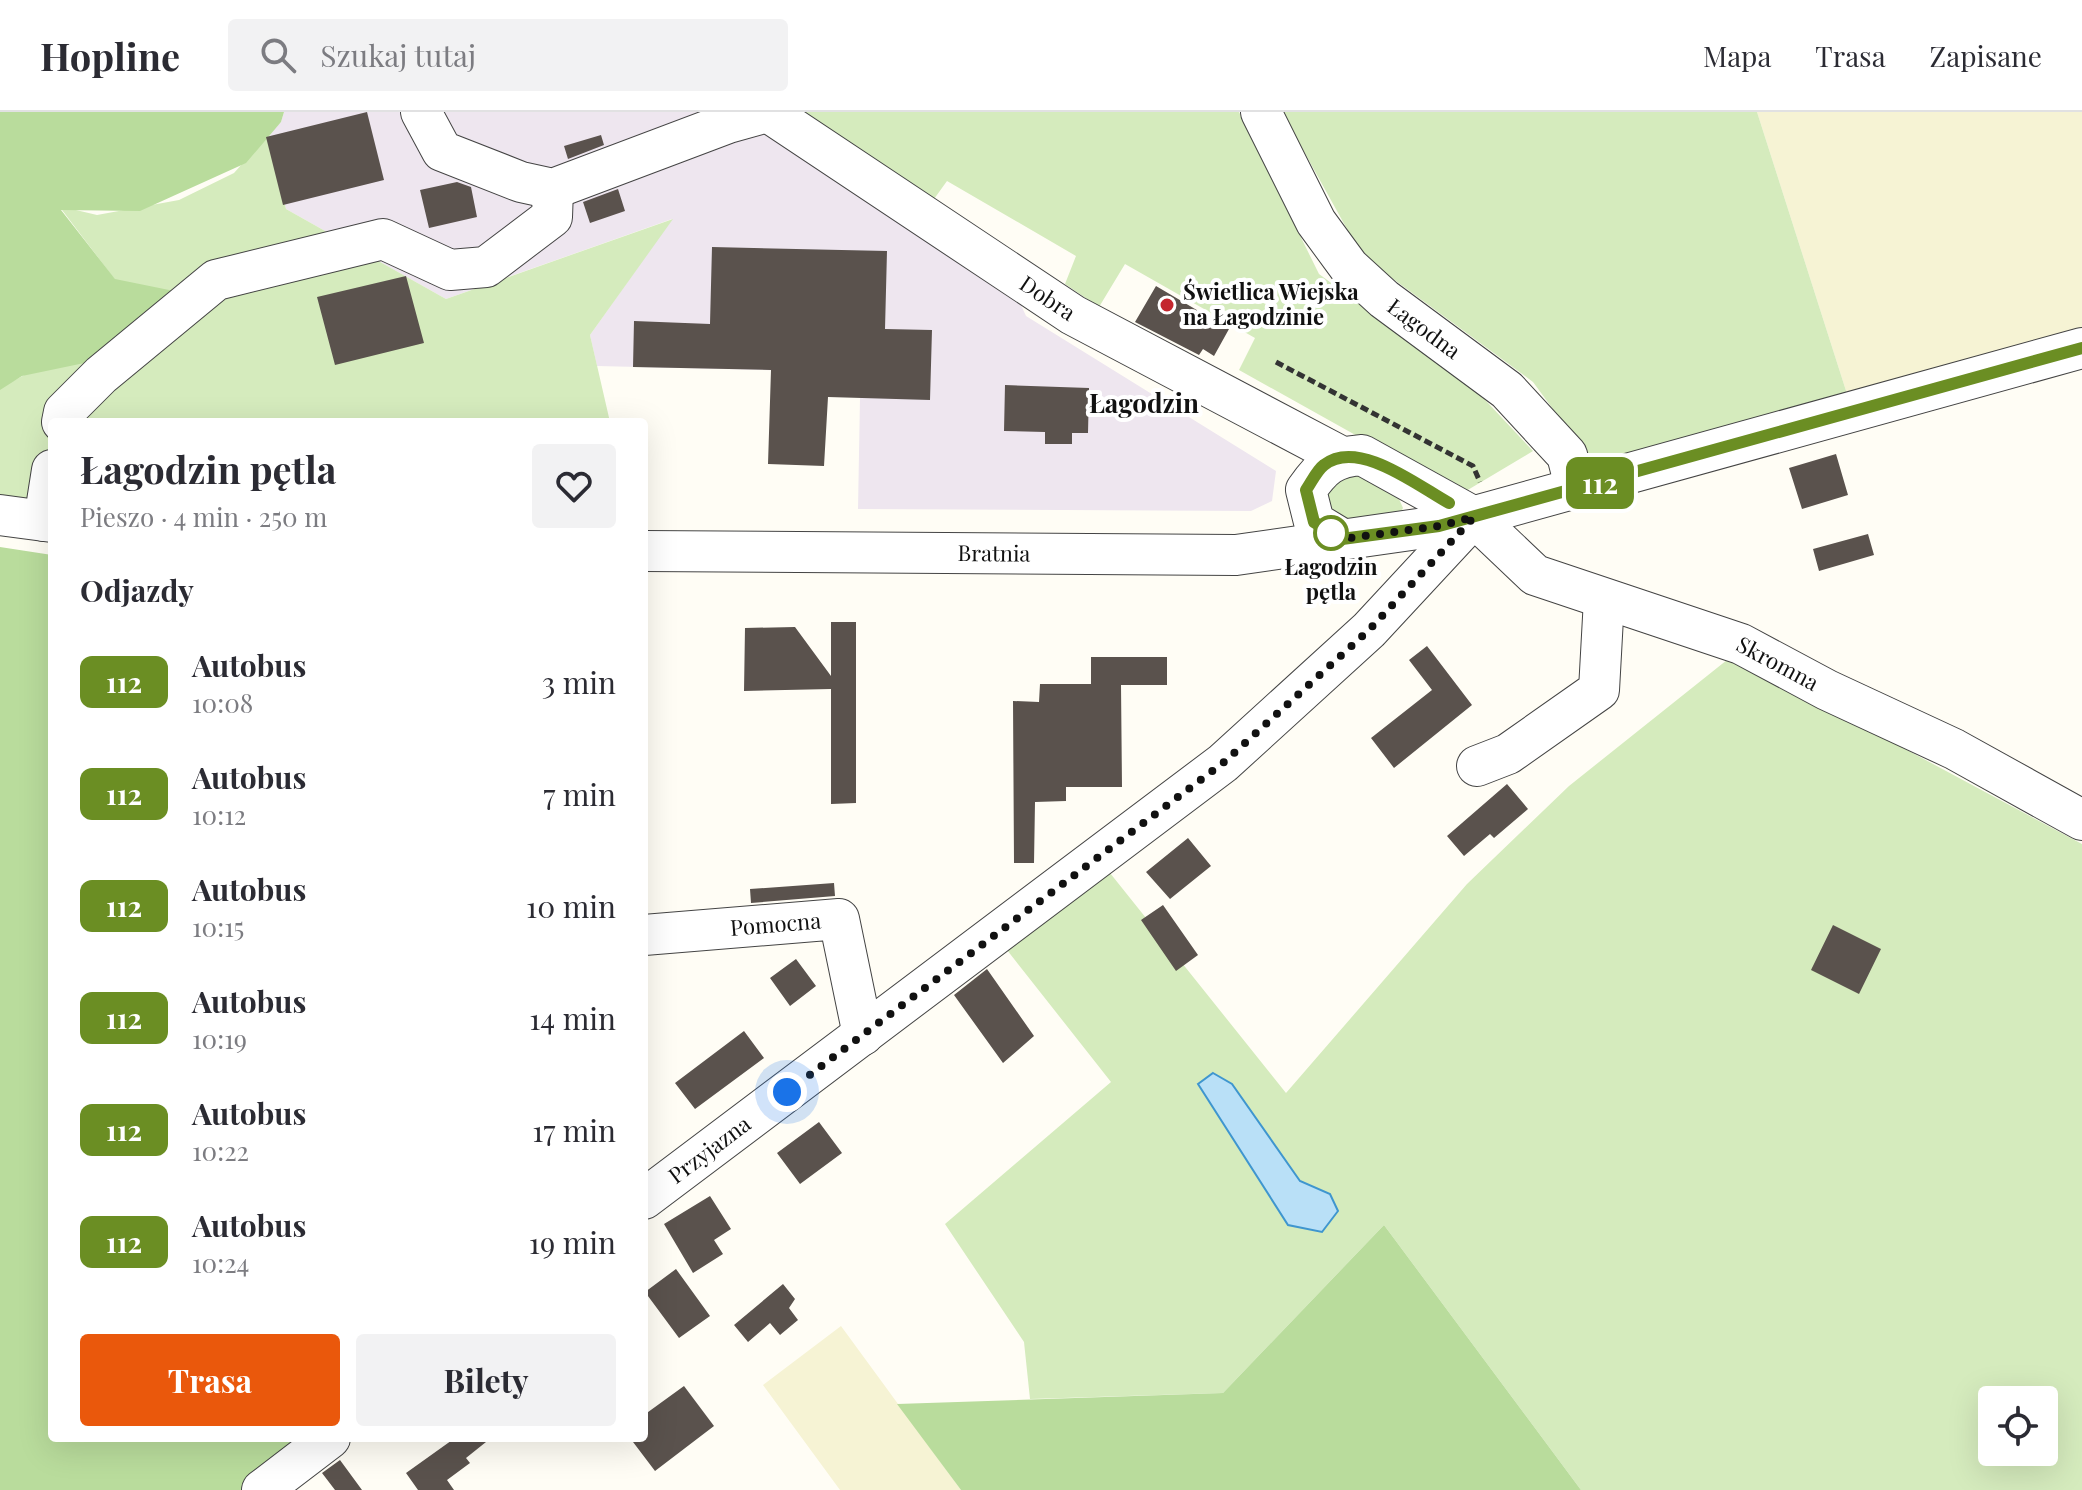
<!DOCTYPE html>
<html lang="pl">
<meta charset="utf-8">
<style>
body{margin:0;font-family:"Playfair Display",serif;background:#f2f2f3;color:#2b2b33;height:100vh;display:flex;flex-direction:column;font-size:30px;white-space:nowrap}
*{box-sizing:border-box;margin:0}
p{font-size:26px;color:#7c7c81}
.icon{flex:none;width:44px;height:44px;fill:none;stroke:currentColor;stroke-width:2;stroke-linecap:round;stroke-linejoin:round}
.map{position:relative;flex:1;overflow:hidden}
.details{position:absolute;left:48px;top:306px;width:600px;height:1024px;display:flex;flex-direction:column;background:#fff;border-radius:8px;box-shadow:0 8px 32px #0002}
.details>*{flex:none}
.badge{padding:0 16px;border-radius:12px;font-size:28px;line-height:52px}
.fabs{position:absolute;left:1978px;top:1274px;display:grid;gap:16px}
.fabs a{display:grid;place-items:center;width:80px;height:80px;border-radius:8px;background:#fff;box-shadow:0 8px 32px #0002;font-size:40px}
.you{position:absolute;width:40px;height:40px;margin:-20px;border:6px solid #fff;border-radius:50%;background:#1a73e8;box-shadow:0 0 0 12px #1a73e833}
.map>.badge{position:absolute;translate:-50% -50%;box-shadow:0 0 0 4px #fff}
h2{padding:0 32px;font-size:30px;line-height:72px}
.round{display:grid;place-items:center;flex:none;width:84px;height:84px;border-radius:8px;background:#f2f2f3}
.overview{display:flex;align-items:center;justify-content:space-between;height:136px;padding:0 32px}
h1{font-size:38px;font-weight:700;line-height:60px}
.cta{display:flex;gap:16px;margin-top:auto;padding:16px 32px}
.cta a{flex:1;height:92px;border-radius:8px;background:#ea580c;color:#fff;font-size:32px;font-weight:700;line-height:92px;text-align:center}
.cta a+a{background:#f2f2f3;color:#2b2b33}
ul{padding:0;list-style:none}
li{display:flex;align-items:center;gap:24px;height:112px;padding:0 32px}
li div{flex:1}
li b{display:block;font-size:30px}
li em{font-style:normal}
li .badge{min-width:88px;font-weight:700;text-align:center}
header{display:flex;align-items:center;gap:48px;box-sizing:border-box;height:112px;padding:0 40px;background:#fff;border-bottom:2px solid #e1e1e2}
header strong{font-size:38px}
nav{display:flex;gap:44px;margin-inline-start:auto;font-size:28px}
.search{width:560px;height:72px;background:#f2f2f3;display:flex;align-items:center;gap:20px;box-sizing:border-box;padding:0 28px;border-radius:8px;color:#7c7c81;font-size:30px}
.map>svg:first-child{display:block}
.industrial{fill:#eee6ef}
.farmland{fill:#f6f3d4}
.green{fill:#d5ebbd;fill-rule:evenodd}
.forest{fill:#b9dc9c}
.water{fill:#b9e0f7;stroke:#3f96cf;stroke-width:2}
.building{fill:#5a524d}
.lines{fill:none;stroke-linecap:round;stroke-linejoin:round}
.minor-casing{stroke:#444;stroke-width:42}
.path{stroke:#333;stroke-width:5;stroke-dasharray:8 4;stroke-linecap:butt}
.minor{stroke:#fff;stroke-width:40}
.line-casing{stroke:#fff;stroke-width:18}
.line{stroke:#6b8e23;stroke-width:12}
.walk{stroke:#111;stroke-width:8;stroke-dasharray:0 14.4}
.poi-dot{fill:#c4262e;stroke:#fff;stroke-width:3}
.stop-dot{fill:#fff;stroke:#6b8e23;stroke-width:4}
.labels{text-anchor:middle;stroke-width:8;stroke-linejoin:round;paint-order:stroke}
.poi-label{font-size:22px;font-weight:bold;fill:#111;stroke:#fff;text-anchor:start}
.street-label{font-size:22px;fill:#111;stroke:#fff}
.stop-label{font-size:22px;font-weight:bold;fill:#111;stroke:#fff}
.quarter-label{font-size:26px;font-weight:bold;fill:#111;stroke:#fff}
</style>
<header>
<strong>Hopline</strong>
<div class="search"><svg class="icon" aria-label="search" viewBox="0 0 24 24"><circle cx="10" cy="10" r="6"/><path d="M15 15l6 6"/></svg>Szukaj tutaj</div>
<nav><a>Mapa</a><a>Trasa</a><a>Zapisane</a></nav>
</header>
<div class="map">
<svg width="2082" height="1378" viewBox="0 0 2082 1378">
<rect width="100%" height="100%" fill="#fffdf5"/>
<path class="industrial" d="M284,0H791L913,120L1021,193L1026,204L1276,359L1272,389L1251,399L858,397L860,286L851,260L597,254L590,223L672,107L446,187L286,97L267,24L281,10Z"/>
<path class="farmland" d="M1757,0H2082V220L1848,285Z
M841,1214L961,1378H840L763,1273Z"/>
<path class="green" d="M791,0H1239L1319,162L1473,275L1533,339L1461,382L1239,258L1255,226L1125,152L1099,195L1065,172L1076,144L947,69L929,94Z
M1282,0H1757L1848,285L1594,353L1533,270L1362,144Z
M267,24L286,97L446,187L673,107L590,223L610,310H52V392L0,386V276L30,260L116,169L59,94L97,103L179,88L234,61Z
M1356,361L1399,387L1403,396L1399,404C1369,408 1340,421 1325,389C1330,371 1338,366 1356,361Z
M1732,544L2082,732V1378H1581L1384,1113L1223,1281L1030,1287L1024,1230L945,1112L1111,970L996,824L1098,746L1286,981L1467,772L1569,674ZM1992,1288H2044V1340H1992Z"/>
<path class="forest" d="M0,0H284L281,10L246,51L140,99L61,98L115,167L179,180L118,244L22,264L0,278Z
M0,435L52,443V1326H303L264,1378H0Z
M1384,1113L1581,1378H961L897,1292L1223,1281Z"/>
<path class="water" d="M1213,961L1232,972L1300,1069L1330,1082L1338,1099L1322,1120L1288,1113L1198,972Z"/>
<path class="building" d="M367,0L384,68L283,93L266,25Z
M601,23L604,33L568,47L564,34Z
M457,70L471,75L477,105L429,116L420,78Z
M618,77L625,99L590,111L583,90Z
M712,135L887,139L885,217L932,218L930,288L828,285L824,354L768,352L771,258L633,255L634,209L710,212Z
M406,164L424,231L335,253L317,185Z
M1156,174L1229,217L1214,244L1203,237L1199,243L1135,210Z
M1005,273L1089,276L1088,321H1072V332H1045V320L1004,319Z
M1836,342L1848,383L1802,397L1789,356Z
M1868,422L1874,443L1819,459L1813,437Z
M831,510H856V691L831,692V577L744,579L745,516L795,515L831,564Z
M1427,534L1472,593L1394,656L1371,626L1432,578L1409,548Z
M1091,545H1167V573H1121L1122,675H1066V689L1035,690L1034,751H1014L1013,589L1039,590L1040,572H1091Z
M1507,672L1528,697L1494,726L1490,722L1464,744L1447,724Z
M1188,726L1211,754L1170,787L1146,760Z
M834,771L835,784L751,791L750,777Z
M1163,793L1198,843L1176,859L1141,808Z
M1833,813L1881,837L1859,882L1811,858Z
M796,847L816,874L790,894L770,866Z
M987,857L1034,924L1003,951L954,883Z
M744,919L764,946L695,997L675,971Z
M819,1010L842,1041L800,1072L777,1041Z
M710,1084L731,1117L714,1128L723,1142L693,1161L664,1112Z
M676,1157L710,1204L679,1226L645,1180Z
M783,1172L795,1187L789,1196L798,1208L780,1223L770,1211L748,1230L734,1213Z
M684,1274L714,1314L655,1359L630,1326H644V1303Z
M455,1326H491L466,1346L470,1351L447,1368L454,1378H418L406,1361Z
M340,1348L362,1378H335L322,1361Z"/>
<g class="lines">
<defs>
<g id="minor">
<path d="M421,0L442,39L521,70L553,77L728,11L767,0"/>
<path id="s1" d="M768,0L1073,203L1342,345"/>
<path id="s2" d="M1261,0L1316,110L1349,155L1384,187L1507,278L1567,343L1576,378"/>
<path d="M62,310L64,300L101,263L216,168L383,127L450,158L486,155L552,105L553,77"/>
<path d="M0,403L52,410"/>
<path d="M44,409L52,358"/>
<path id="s3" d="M1342,427L1314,410L1306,378C1322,355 1332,345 1362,343L1474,405L1535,463L1741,532L1827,578L1954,637L2082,708"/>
<path id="s4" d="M644,439L1236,443L1439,414L2082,236"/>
<path d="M1477,654L1508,642L1599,578L1604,487"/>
<path id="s5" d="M644,823L839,807L863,923"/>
<path id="s6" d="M644,1087L1223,651L1369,518L1474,405"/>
<path d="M262,1378L330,1326"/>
</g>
</defs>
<use href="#minor" class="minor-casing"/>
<path class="path" d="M1276,250L1473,354L1480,370"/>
<use href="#minor" class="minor"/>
</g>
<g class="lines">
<defs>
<path id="line" d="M1449,391C1418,374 1358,326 1324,353C1317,358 1311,371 1306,378L1314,410L1342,427L1439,414L2082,236"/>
</defs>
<use href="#line" class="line-casing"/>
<use href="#line" class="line"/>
<path class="walk" d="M787,980L1223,651L1369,518L1474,405L1439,414L1342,427L1328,419L1331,421"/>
</g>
<circle class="poi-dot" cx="1167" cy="193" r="8"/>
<circle class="stop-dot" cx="1331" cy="421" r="16"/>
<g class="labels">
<g class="poi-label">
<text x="1183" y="188">Świetlica Wiejska<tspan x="1183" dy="25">na Łagodzinie</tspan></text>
</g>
<g class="street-label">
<text dy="8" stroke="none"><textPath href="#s1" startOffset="336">Dobra</textPath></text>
<text dy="8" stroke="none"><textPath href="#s2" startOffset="276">Łagodna</textPath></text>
<text dy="8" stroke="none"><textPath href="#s4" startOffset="350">Bratnia</textPath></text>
<text dy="8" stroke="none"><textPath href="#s3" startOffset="606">Skromna</textPath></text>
<text dy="8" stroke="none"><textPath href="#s5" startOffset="132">Pomocna</textPath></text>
<text dy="8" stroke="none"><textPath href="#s6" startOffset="82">Przyjazna</textPath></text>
</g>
<g class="stop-label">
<text x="1331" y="463">Łagodzin<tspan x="1331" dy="25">pętla</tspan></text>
</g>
<g class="quarter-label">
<text x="1144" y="301">Łagodzin</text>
</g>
</g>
</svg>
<div class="fabs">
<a><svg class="icon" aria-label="locate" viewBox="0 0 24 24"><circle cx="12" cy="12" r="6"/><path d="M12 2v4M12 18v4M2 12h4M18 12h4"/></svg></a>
</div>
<div class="you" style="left:787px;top:980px"></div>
<b class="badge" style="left:1600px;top:371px;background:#6b8e23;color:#fff">112</b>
<section class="details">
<div class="overview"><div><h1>Łagodzin pętla</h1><p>Pieszo · 4 min · 250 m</p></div><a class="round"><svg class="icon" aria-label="heart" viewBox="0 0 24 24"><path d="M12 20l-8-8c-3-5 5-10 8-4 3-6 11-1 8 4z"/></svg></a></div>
<h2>Odjazdy</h2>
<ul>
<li><span class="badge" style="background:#6b8e23;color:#fff">112</span><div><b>Autobus</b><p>10:08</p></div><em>3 min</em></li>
<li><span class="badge" style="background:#6b8e23;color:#fff">112</span><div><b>Autobus</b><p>10:12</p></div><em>7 min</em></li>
<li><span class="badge" style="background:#6b8e23;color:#fff">112</span><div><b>Autobus</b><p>10:15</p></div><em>10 min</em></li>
<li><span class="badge" style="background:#6b8e23;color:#fff">112</span><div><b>Autobus</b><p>10:19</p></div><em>14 min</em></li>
<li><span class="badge" style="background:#6b8e23;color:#fff">112</span><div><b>Autobus</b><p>10:22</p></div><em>17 min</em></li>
<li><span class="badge" style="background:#6b8e23;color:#fff">112</span><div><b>Autobus</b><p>10:24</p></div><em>19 min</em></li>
</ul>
<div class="cta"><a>Trasa</a><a>Bilety</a></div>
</section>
</div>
